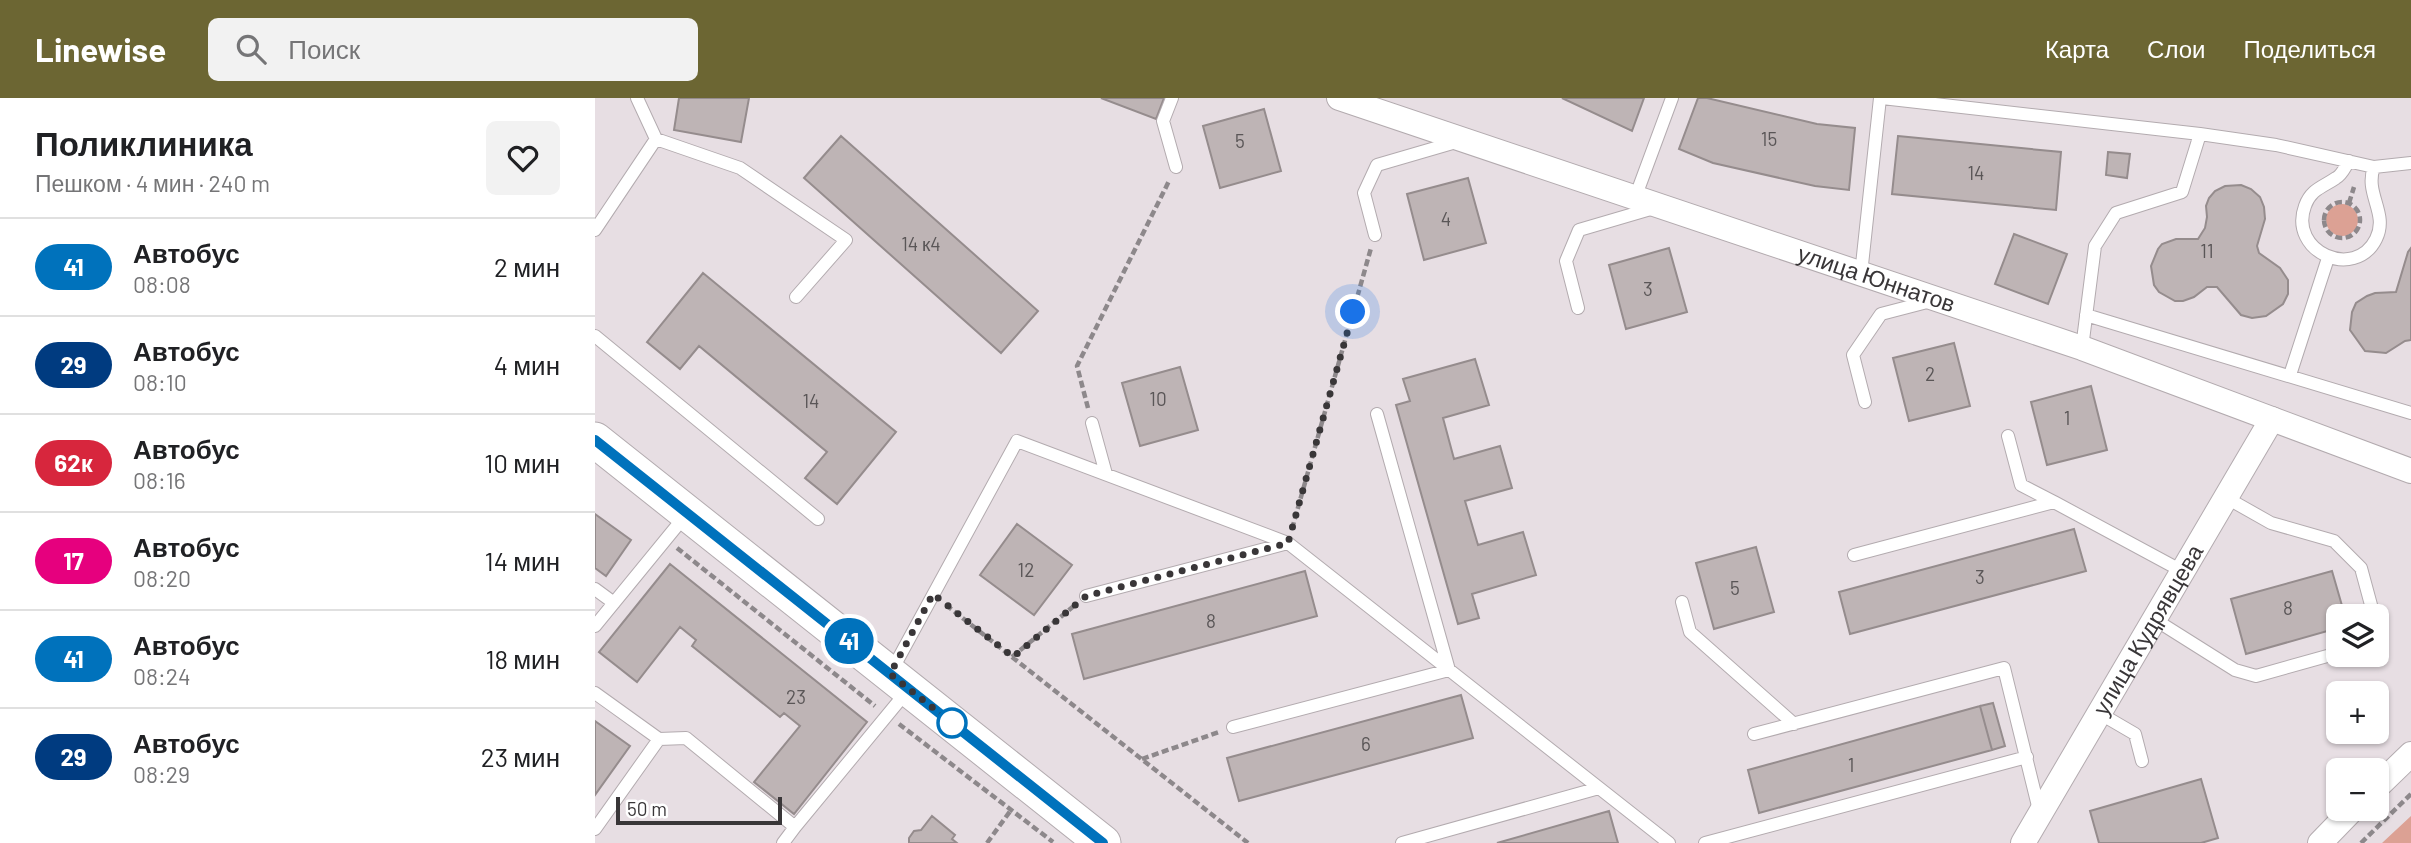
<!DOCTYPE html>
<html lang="ru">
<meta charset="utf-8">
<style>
body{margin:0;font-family:Barlow,sans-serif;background:#f2f2f2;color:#202124;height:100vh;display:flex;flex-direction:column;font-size:26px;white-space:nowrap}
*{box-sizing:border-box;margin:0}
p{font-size:23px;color:#757577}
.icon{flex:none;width:38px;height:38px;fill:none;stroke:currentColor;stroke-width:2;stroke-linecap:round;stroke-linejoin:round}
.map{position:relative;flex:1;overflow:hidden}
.side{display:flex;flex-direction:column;background:#fff;width:595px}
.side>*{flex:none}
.badge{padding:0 14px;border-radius:23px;font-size:24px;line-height:46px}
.tools{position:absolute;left:1731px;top:506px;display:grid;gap:14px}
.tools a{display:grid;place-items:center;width:63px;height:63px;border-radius:10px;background:#fff;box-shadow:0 2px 5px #0004;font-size:35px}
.scale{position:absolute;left:21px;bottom:18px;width:166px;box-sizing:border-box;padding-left:7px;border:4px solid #393638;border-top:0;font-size:19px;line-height:24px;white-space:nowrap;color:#393638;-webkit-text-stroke:5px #fff;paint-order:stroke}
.you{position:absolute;width:35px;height:35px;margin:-18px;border:5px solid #fff;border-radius:50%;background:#1a73e8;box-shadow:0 0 0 10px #1a73e833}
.map>.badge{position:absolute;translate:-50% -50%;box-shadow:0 0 0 4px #fff}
.round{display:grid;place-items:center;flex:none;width:74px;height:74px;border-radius:10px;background:#f2f2f2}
.headline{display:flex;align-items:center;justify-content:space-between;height:119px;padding:0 35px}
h1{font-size:33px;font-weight:700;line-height:52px}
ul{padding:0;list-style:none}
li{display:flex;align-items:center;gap:21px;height:98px;padding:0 35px;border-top:2px solid #e0e0e0}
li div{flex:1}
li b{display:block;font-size:26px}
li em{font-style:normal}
li .badge{min-width:77px;font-weight:700;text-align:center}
header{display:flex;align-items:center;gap:42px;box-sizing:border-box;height:98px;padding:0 35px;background:#6c6633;color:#fff}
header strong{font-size:33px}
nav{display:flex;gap:38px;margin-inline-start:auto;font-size:24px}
.search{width:490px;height:63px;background:#f2f2f2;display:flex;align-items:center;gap:18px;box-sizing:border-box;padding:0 24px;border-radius:10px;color:#757577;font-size:26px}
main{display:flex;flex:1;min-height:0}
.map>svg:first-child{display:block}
.green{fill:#dca194}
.building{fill:#beb4b5;stroke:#958c8d;stroke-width:2}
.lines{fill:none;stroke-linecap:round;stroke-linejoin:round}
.service-casing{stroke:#b3abaf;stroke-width:14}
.minor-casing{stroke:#b3abaf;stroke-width:26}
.secondary-casing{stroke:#b3abaf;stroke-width:37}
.path{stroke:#8d888b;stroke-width:4.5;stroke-dasharray:7 3.5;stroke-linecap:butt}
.service{stroke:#fff;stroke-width:12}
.minor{stroke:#fff;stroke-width:24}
.secondary{stroke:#fff;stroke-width:35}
.line-casing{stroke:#fff;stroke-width:16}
.line{stroke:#0072bc;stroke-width:10}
.walk{stroke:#393638;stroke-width:7;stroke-dasharray:0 12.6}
.stop-dot{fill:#fff;stroke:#0072bc;stroke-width:3.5}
.labels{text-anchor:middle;stroke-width:5;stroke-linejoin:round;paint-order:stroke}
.number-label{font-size:19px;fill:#5a5657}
.street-label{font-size:23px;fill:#393638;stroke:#fff}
</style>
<header>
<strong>Linewise</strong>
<div class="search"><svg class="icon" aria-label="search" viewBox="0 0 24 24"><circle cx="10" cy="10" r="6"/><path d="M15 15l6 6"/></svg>Поиск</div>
<nav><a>Карта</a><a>Слои</a><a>Поделиться</a></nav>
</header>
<main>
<section class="side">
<div class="headline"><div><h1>Поликлиника</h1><p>Пешком · 4 мин · 240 m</p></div><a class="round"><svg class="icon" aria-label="heart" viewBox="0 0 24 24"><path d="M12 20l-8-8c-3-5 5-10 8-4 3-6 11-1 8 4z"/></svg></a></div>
<ul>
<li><span class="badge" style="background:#0072bc;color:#fff">41</span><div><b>Автобус</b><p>08:08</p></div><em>2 мин</em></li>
<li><span class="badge" style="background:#003b80;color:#fff">29</span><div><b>Автобус</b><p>08:10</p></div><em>4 мин</em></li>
<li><span class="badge" style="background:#d7263d;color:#fff">62к</span><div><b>Автобус</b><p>08:16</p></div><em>10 мин</em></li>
<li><span class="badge" style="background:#e6007e;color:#fff">17</span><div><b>Автобус</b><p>08:20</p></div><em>14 мин</em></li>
<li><span class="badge" style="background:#0072bc;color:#fff">41</span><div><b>Автобус</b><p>08:24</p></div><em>18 мин</em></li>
<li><span class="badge" style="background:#003b80;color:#fff">29</span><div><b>Автобус</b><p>08:29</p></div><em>23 мин</em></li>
</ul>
</section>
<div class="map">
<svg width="1816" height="745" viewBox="0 0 1816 745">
<rect width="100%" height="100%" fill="#e7dee3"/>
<path class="green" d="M1731 122a16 16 0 1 1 32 0a16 16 0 1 1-32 0Z
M1816,718V745H1787Z"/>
<path class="building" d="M84,0H154L146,44L79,32Z
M506,0H569L561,21Z
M967,0H1049L1037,33Z
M1103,0H1112L1222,26L1260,30L1254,92L1220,88L1118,65L1084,51Z
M669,11L686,73L625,90L608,28Z
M246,38L443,213L406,255L209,80Z
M1303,38L1466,54L1461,112L1297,96Z
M1513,54L1535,56L1532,80L1511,77Z
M873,80L891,145L829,162L812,96Z
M1646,87L1656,91L1665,99L1669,109L1670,121L1662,148L1664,155L1685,170L1693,182V196L1688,206L1671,218L1657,220L1646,217L1622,189H1612L1599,199L1588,203H1580L1564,194L1559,187L1556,168L1563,151L1567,146L1581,141H1603L1610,130L1612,119L1611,108L1614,100L1620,93L1630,88Z
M1419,136L1472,156L1453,206L1400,186Z
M1074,150L1092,214L1031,231L1014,167Z
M1816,150V242L1810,243L1791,255L1770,253L1755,232L1757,214L1761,205L1772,198L1780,195L1801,194L1813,154Z
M108,175L301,334L242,406L210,380L232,354L104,248L85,271L52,244Z
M1359,245L1375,308L1314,323L1298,260Z
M880,261L894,307L848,320L859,361L905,348L917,390L870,403L883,447L928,434L941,477L877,496L884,520L863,526L801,307L815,303L808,281Z
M585,269L603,332L545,348L527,285Z
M1496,288L1512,352L1452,367L1436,304Z
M0,416L36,442L11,478L0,470Z
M422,426L477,467L439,517L385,477Z
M1479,431L1491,473L1255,536L1244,494Z
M1161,449L1179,514L1119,531L1101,465Z
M75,466L272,624L199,716L159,684L205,628L189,615L185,619L97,548L101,542L85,529L42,584L4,554Z
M710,473L722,518L489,581L477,536Z
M1737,473L1750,518H1743V530L1651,556L1636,501Z
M866,597L878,640L644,703L632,660Z
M1398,605L1410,648L1397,652L1385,608Z
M1385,608L1397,652L1164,715L1153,672Z
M0,623L35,648L0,697Z
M1606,681L1623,740L1606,745H1504L1495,713Z
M1014,713L1023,745H902Z
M337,718L360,737L357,741L362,745H314V740L319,733L326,732Z"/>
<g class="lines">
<defs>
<path id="service" d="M42,0L61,41
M577,0L568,23L581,69
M1287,0L1605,36L1681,47L1779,69L1816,65
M1754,63C1750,69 1747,77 1741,80C1728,89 1716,91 1710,108C1693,154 1760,183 1781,141C1794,115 1769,96 1779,69
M1040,100L1077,0
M0,132L61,41L145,70L251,142L201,199
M780,137L769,95L782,67L861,44
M1266,176L1285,0
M983,210L971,163L984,132L1059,110
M1491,217L1816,315
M0,238L223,421
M1487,250L1500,148L1521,115L1587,94L1605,36
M1695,277L1733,160
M1270,304L1258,257L1286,216L1336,203
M497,325L511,376
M1413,338L1426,387L1459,404
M1630,399L1676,425L1739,443L1766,470L1779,518
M1259,457L1459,404L1587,473
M0,491L19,505
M491,498L693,445L1074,745
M1087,504L1095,534L1199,626
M1559,521L1640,572L1661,578L1743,555
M0,528L90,418
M296,574L422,343L693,445
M0,595L64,641L0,731
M1504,615L1540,636L1547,663
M638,629L854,572L782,316
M1159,636L1409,570L1444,712
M64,641L91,640L200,729L313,592
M188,745L200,729
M807,745L1004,690
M1110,745L1432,659"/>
<g id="minor">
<path id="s1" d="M744,0L1487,250L1816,373"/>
<path d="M1782,689L1816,656"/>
<path id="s2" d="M1428,745L1677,321"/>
<path d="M1725,745L1759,710"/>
</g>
<path id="secondary" d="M0,342L508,745"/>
</defs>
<use href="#service" class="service-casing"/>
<use href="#minor" class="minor-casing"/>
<use href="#secondary" class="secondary-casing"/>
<path class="path" d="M1729 122a18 18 0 1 1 36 0a18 18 0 1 1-36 0Z
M1754,105L1759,89
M493,310L482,268L574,83
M697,431L776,150
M82,450L280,608
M351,507L653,745
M417,559L480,507
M304,626L458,744
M547,661L624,634
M392,745L416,712
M1766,745L1816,696"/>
<use href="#service" class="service"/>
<use href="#minor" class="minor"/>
<use href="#secondary" class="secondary"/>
</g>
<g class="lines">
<defs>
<path id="line" d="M0,342L508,745"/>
</defs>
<use href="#line" class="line-casing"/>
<use href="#line" class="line"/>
<path class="walk" d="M357,625L295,576L338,496L418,559L491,498L693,445L758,214"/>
</g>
<circle class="stop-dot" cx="357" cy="625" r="14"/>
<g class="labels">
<g class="number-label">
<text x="1174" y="48">15</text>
<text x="645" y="50">5</text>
<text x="1381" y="82">14</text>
<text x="851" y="128">4</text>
<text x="326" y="153">14 к4</text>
<text x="1612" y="160">11</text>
<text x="1053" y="198">3</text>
<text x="1335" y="283">2</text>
<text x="563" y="308">10</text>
<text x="216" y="310">14</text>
<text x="1472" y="327">1</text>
<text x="431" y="479">12</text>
<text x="1385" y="486">3</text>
<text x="1140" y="497">5</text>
<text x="1693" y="517">8</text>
<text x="616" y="530">8</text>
<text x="201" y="606">23</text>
<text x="771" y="653">6</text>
<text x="1256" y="674">1</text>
</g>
<g class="street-label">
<text dy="8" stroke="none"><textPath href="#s1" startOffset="567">улица Юннатов</textPath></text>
<text dy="8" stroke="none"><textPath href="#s2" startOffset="247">улица Кудрявцева</textPath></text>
</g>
</g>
</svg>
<div class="tools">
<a><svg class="icon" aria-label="layers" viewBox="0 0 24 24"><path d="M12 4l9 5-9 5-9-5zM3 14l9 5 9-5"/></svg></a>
<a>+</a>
<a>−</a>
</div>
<div class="scale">50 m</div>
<div class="you" style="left:758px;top:214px"></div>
<b class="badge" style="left:254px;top:543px;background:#0072bc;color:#fff">41</b>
</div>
</main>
